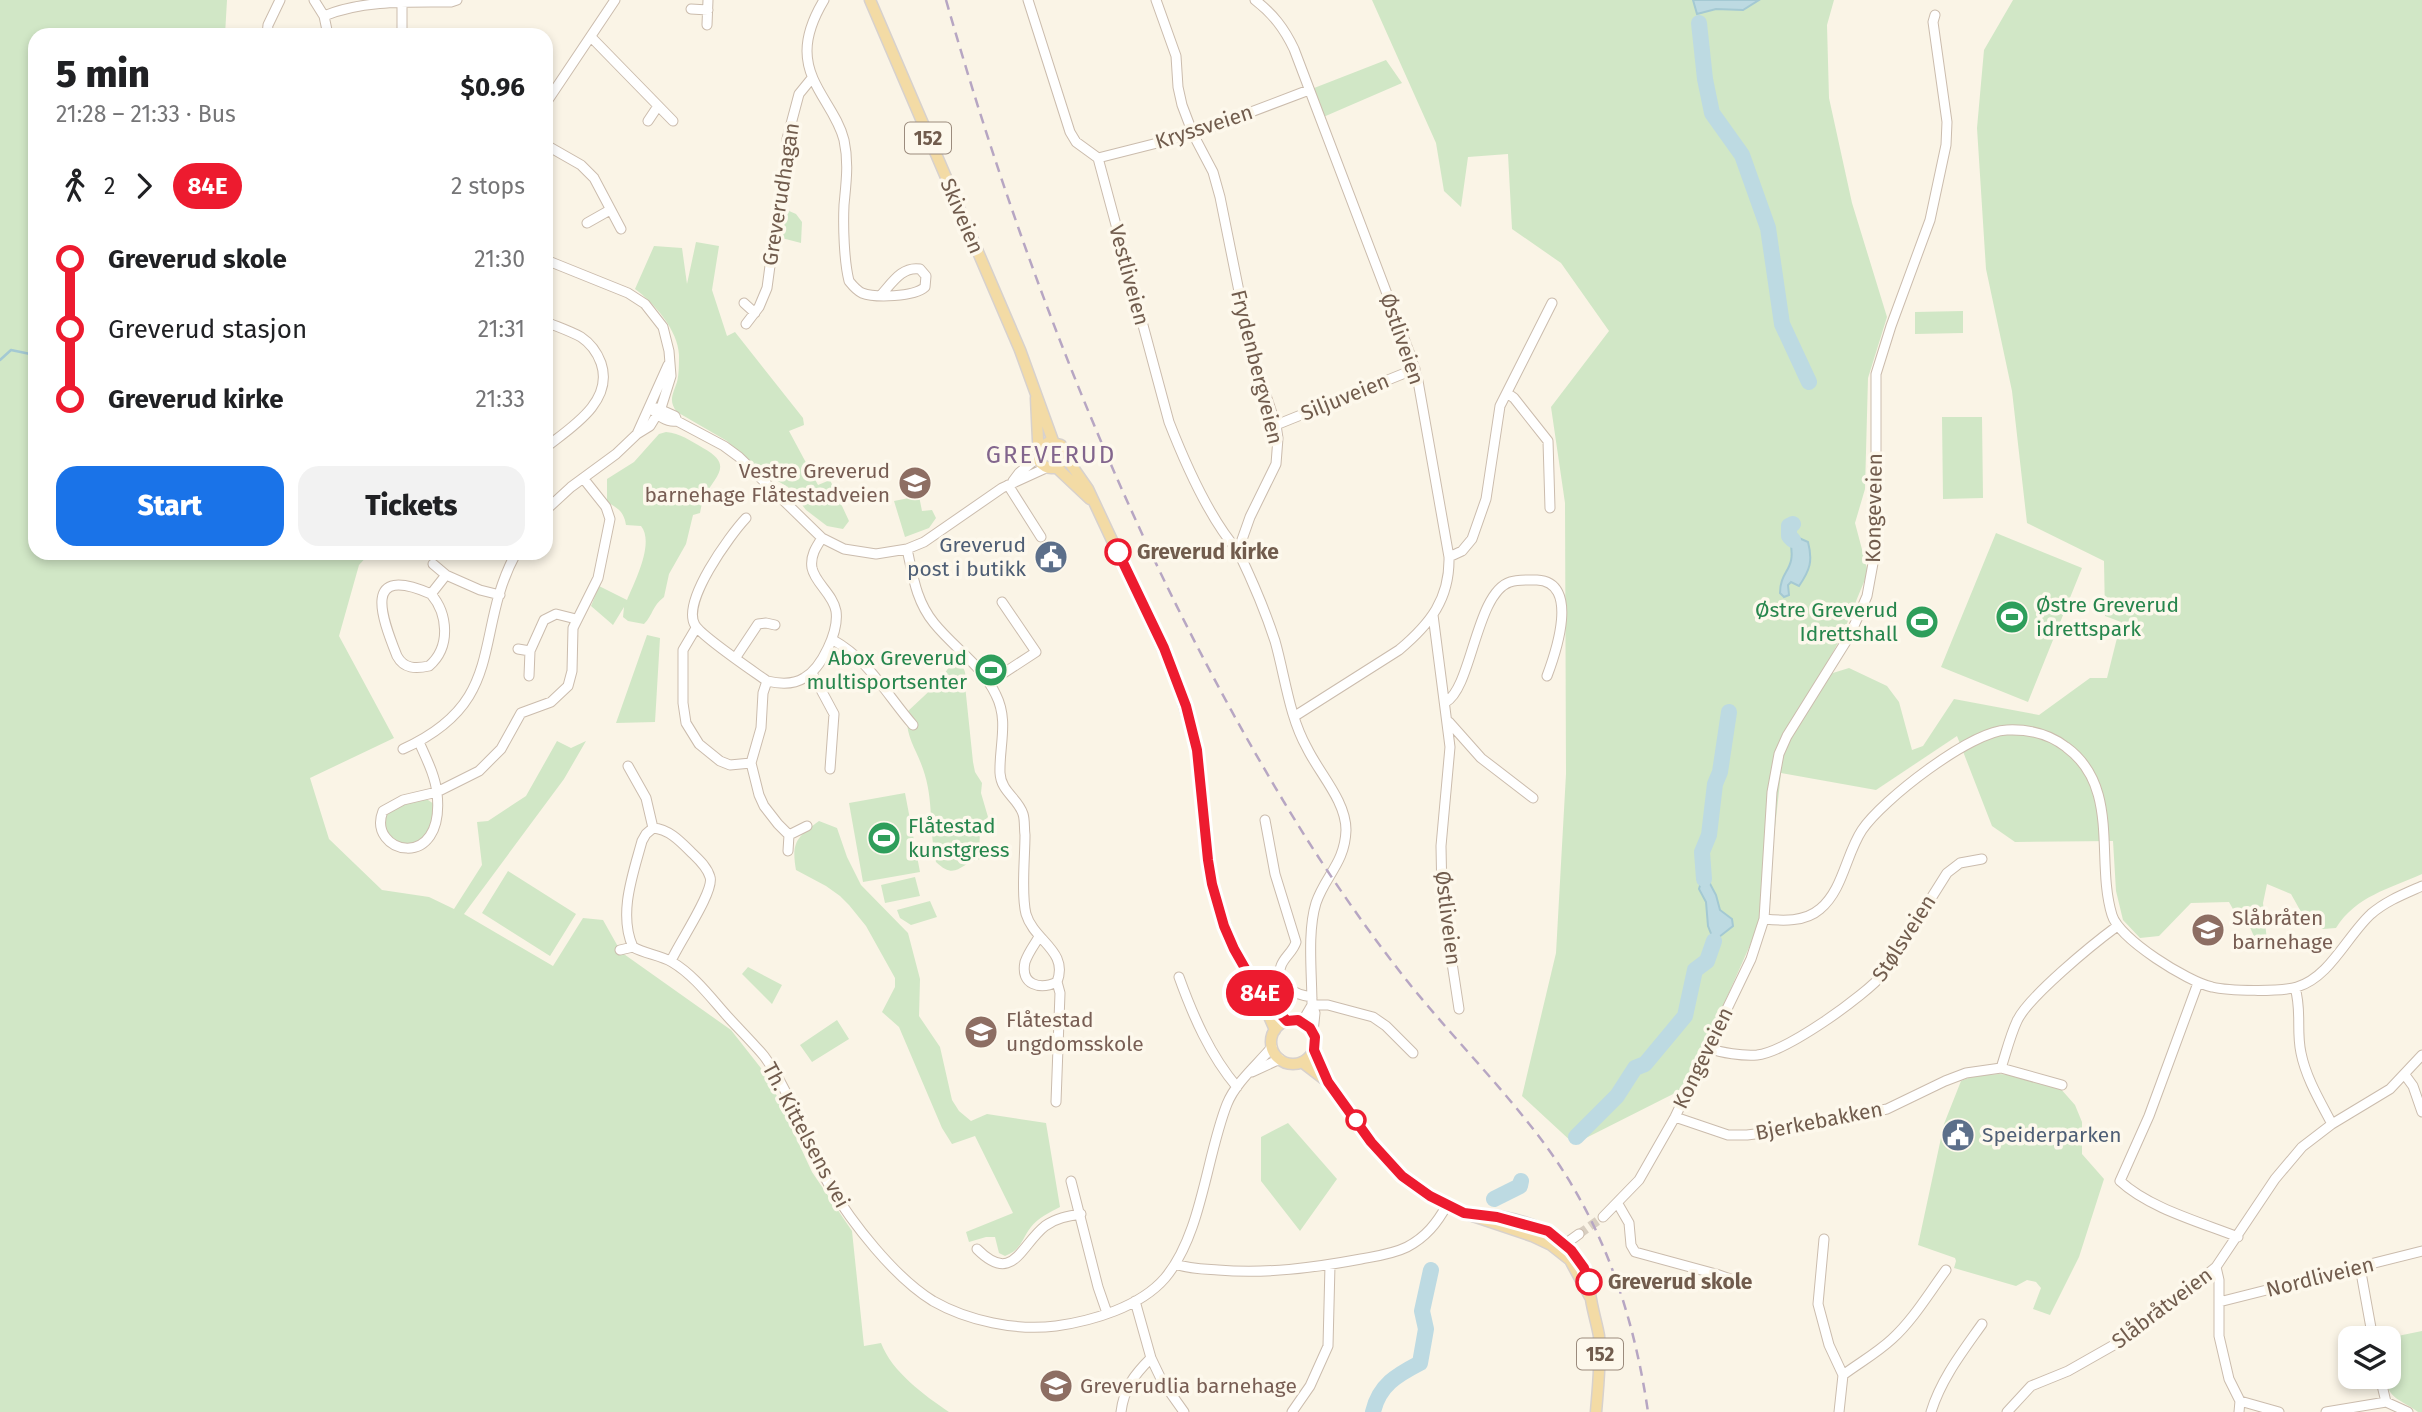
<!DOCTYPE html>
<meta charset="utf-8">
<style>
body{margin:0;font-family:"Fira Sans",sans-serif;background:#f2f2f2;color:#202124;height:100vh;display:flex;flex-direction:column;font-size:26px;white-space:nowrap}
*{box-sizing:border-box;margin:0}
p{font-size:23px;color:#757577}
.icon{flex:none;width:38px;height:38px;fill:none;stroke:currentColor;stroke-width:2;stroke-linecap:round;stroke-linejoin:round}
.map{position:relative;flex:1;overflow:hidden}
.side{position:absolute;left:28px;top:28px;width:525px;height:532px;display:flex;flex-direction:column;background:#fff;border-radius:21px;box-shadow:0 4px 10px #0003}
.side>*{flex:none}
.badge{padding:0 14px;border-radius:23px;font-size:24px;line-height:46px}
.controls{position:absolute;left:2338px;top:1326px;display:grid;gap:14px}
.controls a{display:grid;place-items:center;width:63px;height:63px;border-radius:14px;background:#fff;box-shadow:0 4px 10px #0003;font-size:35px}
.map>.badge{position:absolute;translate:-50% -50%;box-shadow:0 0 0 4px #fff}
.legs{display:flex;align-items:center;gap:10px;height:77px;padding:0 28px;font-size:23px}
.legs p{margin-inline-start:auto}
.head{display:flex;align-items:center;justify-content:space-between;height:119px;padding:0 28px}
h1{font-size:38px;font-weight:800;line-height:52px}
.button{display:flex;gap:14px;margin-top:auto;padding:14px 28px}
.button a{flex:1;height:80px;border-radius:21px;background:#1a73e8;color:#fff;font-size:28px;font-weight:800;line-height:80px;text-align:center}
.button a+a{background:#f2f2f2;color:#202124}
ul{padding:0 28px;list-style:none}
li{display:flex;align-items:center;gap:24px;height:70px;font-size:26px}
li i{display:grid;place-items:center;width:10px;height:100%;margin:0 9px;background:currentColor}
li i::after{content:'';width:18px;height:18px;margin:-9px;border:5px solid;border-radius:50%;background:#fff}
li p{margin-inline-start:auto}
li:first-child i{background:linear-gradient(#0000 50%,currentColor 0)}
li:last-child i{background:linear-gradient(currentColor 50%,#0000 0)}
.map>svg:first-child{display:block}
.green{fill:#d1e7c6}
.water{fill:#bddae2;stroke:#a4c9d3;stroke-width:2}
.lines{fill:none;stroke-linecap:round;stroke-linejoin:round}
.stream{stroke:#a4c9d3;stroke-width:2.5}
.river{stroke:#bddae2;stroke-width:16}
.minor-tunnel{stroke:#d8cec0;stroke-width:9;stroke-dasharray:9 4.5;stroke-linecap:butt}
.minor-casing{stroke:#cbbcad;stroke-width:11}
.major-casing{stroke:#d7d1cd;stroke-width:13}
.minor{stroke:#fff;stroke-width:9}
.major{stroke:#f3dba5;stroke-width:10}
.rail{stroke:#b7a6c3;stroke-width:2.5;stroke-dasharray:10 7;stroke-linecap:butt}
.line-1-casing{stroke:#fff;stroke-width:16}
.line-1{stroke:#ed1b2f;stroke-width:10}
.stop-1-dot{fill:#fff;stroke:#ed1b2f;stroke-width:3.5}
.labels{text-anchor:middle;stroke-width:7;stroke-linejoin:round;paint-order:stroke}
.shield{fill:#fdf8ec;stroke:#9b8b7d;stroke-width:2}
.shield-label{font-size:19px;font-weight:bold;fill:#715c4d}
.street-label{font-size:21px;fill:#715c4d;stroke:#fdf8ec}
.education-label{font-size:21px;fill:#785e54;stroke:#fdf8ec;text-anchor:start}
.service-label{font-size:21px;fill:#4e5e75;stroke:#fdf8ec;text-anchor:end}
.stop-label{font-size:21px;font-weight:bold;fill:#715c4d;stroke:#fdf8ec;text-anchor:start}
.leisure-label{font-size:21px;fill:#27864d;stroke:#fdf8ec;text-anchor:start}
.quarter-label{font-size:24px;letter-spacing:2px;fill:#82658d;stroke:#fdf8ec}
</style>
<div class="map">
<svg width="2422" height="1412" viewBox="0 0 2422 1412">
<rect width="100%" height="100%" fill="#faf4e6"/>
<path class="green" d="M0,0H227L225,35H35V553H370L359,565L339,636L394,738L310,778L329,839L382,890L429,897L454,909L482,865L477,822L488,821L526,796L557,741L571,748L586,741L564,779L464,914L553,966L583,918L603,920L621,952L731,1030L768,1077L812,1172L852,1231L864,1346L881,1343C892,1372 924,1395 949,1412H0Z
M1372,0H1834L1827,25L1829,98L1852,203L1887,317L1868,378L1865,489L1855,523L1868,572L1843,633L1820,677L1849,668L1887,686L1899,702L1912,750L1923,746L1954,699L2039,715L2090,678H2107L2121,622L2105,616L2104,561L2027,523L2012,391L1986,269L1977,128L1984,50L2013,0H2422V874C2389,889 2356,896 2336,928L2323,929L2305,919L2291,894L2267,884L2263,903L2267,941H2256L2249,925L2238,918L2229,902L2191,903L2159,936L2140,938L2123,920L2116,891L2113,841L2015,842L1992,826L1957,736L1876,790L1781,773L1771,864V898L1687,1087L1574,1144L1522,1096L1556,953L1566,774L1565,503L1551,407L1609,331L1561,263L1512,229L1508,154L1468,157L1461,207L1444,191L1436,143Z
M1386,60L1402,83L1321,118L1309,90Z
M780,207L796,214L802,222L801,243L774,236Z
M696,242L719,246L712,290L727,336L735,332L803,418L804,425L789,431L818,485L830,480L849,521L843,529L827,526L806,510L788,487L762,472L727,441L677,412C668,401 673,394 677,382C679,375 679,363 679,355C678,330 654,303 635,289L654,246L682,248L687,284Z
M1963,311V333L1915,334V312Z
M1942,417H1982L1983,498L1943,499Z
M666,432C680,433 691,441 703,448C734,465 716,475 704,497C702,502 701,508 700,513L693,515L686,544L669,574L664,597C652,606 653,615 644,624L628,621L623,617L624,607L613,625L591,606L599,586L627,600C634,583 655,543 641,526L626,525C624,512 618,508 607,502V479L634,462L659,434Z
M919,496L922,511L932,510L936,518L929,528L905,537L894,501Z
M1996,533L2082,568L2028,702L1941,667Z
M647,635L660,638L655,722L616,723Z
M955,658C964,667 967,671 965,685L973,762L975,772L982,783L981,793L988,817C977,827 980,845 980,859C960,862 957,882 936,862C929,832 934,799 923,769C916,748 905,737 907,712L939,682Z
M905,793L920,872L863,882L849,803Z
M422,796L437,806L431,832L407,849L384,835L383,811Z
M819,821L837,828L847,857L861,885L908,933L920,979L919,1016L940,1047L952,1100L959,1111L971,1121L987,1114L1046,1123L1060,1207C1050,1212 1038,1218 1031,1227C1021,1240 1022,1249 1005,1256L999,1253L995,1237H986L969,1242L966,1232L1013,1213L975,1136L952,1144L942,1128L899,1027L882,1012L895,987V978L866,926L849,905L840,896L826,886L796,870C791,842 797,837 819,821Z
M508,871L576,914L550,956L482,913Z
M915,877L920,896L885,903L881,885Z
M930,901L937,917L911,925L900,918L897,910Z
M748,967L782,985L772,1004L742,974Z
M837,1020L849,1039L812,1062L800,1045Z
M1999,1074L2013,1075L2060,1088L2075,1105L2082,1122V1154L2104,1179L2079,1257L2050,1315L2033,1309L2041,1288L2036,1282L2027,1280L2016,1286L1954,1268L1956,1261L1955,1258L1918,1245L1944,1124L1961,1081L1973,1076Z
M1288,1123L1337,1179L1300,1231L1261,1181V1137Z
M2422,1331V1412H2418C2401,1399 2390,1401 2384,1377H2389V1339H2383Z"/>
<path class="water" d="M1693,0H1759L1743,10L1716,9L1697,14Z
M1799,538L1808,542C1813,561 1810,570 1799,586L1791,582L1788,585L1789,595L1784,597L1780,593C1780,569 1797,571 1790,541Z
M1707,878L1716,895L1720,910L1732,919L1733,926L1714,941L1708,926L1706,902L1699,889L1702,879Z"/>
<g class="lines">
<path class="stream" d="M0,360L11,350L35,355"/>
<path class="river" d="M1699,23L1705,79L1712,113L1742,155L1768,228L1782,324L1809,382
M1793,540L1789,536V526L1793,524
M1704,879L1702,852L1709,835L1715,784L1720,772L1729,712
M1576,1137L1617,1096L1635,1068L1645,1064L1685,1016L1695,970L1707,961L1714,941
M1494,1199L1520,1186L1521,1181
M1373,1412C1379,1385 1397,1375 1420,1363L1426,1329L1422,1311L1431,1270"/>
<path class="minor-tunnel" d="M1579,1234L1603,1217"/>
<defs>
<path id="minor" d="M314,0L324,16L328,35
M824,0C815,15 807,33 807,51C807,86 836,108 844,140C849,163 846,183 844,205C843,226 844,261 849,281C853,286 856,290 862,293C875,298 914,297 925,287L926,276L920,269C902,266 892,283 881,295
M1028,0L1070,132L1076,142L1098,158L1169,422C1185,463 1209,518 1238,551
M1156,0L1176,56L1178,87L1182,105L1193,134L1213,172L1220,197L1251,351L1276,425L1278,438L1276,464L1250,517L1238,551C1252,580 1265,610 1275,641C1285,676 1289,716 1307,748C1319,773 1346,801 1346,830C1345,863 1325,876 1316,903C1307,932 1312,974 1312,1005L1315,1013L1313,1032
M1255,0C1273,14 1284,28 1294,49L1411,357L1418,381L1449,557C1450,599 1430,624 1399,650L1295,716
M691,9L708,10
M324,16C362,0 409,2 451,2L457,0
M707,25L708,0
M267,35L268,25L280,0
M402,35V0
M591,37L673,121
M546,103L615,0
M648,121L658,106
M546,145L581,165L594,178L621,229
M1098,158L1193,134L1309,90
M587,223L610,210
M546,260L628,293L645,304L663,327L669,351L671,376L661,408L650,426L637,434L616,454L571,487L546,510
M744,303L755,313
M546,322C558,327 570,331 581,337C590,343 597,352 601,363C614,401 572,427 546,447
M746,324L759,307L767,288L774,236L790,163L787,139L799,94L812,78
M1507,393L1514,398L1548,441L1550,508
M650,407C657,415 666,423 677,421L724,446L739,457L822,538L844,549L876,554L907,549L924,542L1002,488L1046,468
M657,408L675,416L677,421
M1276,425L1415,369
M637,434L668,365
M1013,481L1019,473L1038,457
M1008,485L1041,537
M746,518C730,535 681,602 695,625C701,636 753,671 767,681C780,684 793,685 804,678C822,668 839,631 836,611C833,594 815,583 812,568C810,556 816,547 822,538
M907,549C913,576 916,601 934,623C954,648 982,665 996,695C1009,721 999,746 1000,773C1001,792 1018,798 1023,814C1025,820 1024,828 1025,835C1025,857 1021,894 1026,914C1034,941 1069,951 1057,982C1040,990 1020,985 1025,962C1028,953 1034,945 1039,937
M1449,557L1462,551L1472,539L1486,499L1500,406L1552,303
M433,564L446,575
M431,594C362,564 381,616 397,656C404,669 416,669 429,666C451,647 448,614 431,594L446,575L480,590L500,595
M1433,615L1450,747L1441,846L1442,897L1459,1009
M696,628L683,650V703L686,723L699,744L720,761L730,765L751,763
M833,640C868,659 887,695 913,725
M518,649L530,651
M736,657L758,624L766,623L775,625
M812,673L834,714L830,769
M529,676L530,651L544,620L556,614L576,619
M767,681L763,693L761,728L751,763L759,795L764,806L778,824L789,835
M990,682L1036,652L1002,602
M1446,702C1472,687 1476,593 1510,582C1518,579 1529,580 1537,580C1580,582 1556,652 1547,676
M1449,722L1481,758L1533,798
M419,742C426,758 435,775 437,793C446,874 366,853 383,811L403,800L437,792L479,771L501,749L521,713L551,702L568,686L572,671L573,628L598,578L610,519L606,507L583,478
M403,749C509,701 472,634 516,553
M628,766L646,798L653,828
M1265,820L1275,874L1296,942C1293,952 1284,957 1281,966C1273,986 1297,995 1312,997
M653,828L646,834L642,841C633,874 618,914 633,947C645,954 660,955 672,962C694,975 711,998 728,1017C740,1030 753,1043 764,1056C793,1095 804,1142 828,1183C852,1223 894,1277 933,1301C968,1321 1016,1331 1056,1326C1092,1321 1140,1307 1165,1278C1202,1234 1206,1157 1227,1104C1236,1082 1257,1065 1272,1047
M653,828C668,829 679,840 690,851C697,858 707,866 710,877C715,891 678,944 671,961
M789,835L807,826
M788,851L789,835
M1764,919C1783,921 1805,922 1820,909C1843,890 1846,854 1862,830C1882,800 1971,731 2007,730C2029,729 2049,734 2066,747C2121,787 2095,860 2112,915C2119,939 2188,982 2212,987C2228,991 2281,992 2297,987C2330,977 2347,936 2371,914C2386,901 2404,894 2422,886
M620,950L633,947
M1179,977C1193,1016 1210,1055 1237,1087
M2198,983L2149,1116L2120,1181C2149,1208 2200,1222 2238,1237
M2295,988C2302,1010 2296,1031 2301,1053C2306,1078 2320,1101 2332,1124
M1312,1005H1328L1373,1017L1386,1026L1413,1053
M1302,1022L1312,1005
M1708,1048C1722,1053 1742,1056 1757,1055C1786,1052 1865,996 1884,973L1947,873L1960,863L1982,859
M2001,1068L2062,1085
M1252,1072L1280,1059
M2405,1075L2413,1086L2422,1112
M1056,1102L1060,993L1057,982
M1675,1117L1728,1135H1747L1779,1131L1887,1109L1945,1081L1966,1073L2001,1068C2006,1053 2010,1036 2017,1021C2028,997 2093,944 2116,927
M1071,1181L1098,1287L1107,1313
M1618,1204L1629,1223L1631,1245L1635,1252L1716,1274L1748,1285
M1603,1217L1639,1180L1675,1117L1751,959L1764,919L1772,792L1779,754L1787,736L1850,635L1867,596L1876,547V374L1891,326L1930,220L1946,145L1947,122L1933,22L1935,15
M1824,1239L1818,1304L1829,1345L1843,1375L1839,1412
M1561,1247L1579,1234
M977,1249C1013,1285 1020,1246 1045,1226C1056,1218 1068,1216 1081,1214
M1175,1264C1189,1269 1203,1269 1218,1270C1266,1274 1313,1268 1361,1259C1377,1256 1393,1254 1407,1247C1426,1237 1437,1223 1447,1205
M2216,1267L2219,1280V1336L2229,1379L2240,1401L2239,1412
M2360,1267L2373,1339
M1135,1301L1151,1358L1162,1381L1184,1412
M2219,1302L2422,1251
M1843,1375C1859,1363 1877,1353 1892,1339C1913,1320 1929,1293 1946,1270
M2380,1377L2386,1402
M2240,1401L2279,1412
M1121,1412C1124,1388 1134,1375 1151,1358
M1292,1412L1310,1386L1328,1346L1330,1265
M1931,1412C1941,1379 1963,1351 1982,1324
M2007,1412L2031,1386L2068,1371L2135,1333L2216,1267L2275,1179L2302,1147L2332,1124L2390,1089L2422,1055
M2326,1412L2386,1402L2408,1412"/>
<path id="major" d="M870,0L1020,350L1053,441
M1036,398L1039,461C1048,472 1061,470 1065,456
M1040,448L1049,442L1061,445L1065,456L1088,489L1176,677L1197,750L1208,860L1217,903L1234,949L1258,991L1275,1030
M1057,468L1090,499
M1260,993L1287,1021
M1271 1042a22 22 0 1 1 44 0a22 22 0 1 1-44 0Z
M1314,1050L1328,1082L1371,1142L1402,1176L1430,1196L1464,1213L1532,1236L1551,1245L1570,1260L1590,1297
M1302,1062L1328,1082
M1478,1214C1522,1217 1572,1232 1587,1278C1590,1285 1589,1292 1591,1299C1593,1312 1597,1324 1599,1336C1601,1362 1598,1387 1596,1412"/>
</defs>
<use href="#minor" class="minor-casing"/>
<use href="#major" class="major-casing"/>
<use href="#minor" class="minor"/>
<use href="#major" class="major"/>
<path class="rail" d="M946,0C1026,279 1134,553 1284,802C1323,867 1365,928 1412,987C1456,1041 1505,1090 1546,1146C1604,1225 1634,1316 1648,1412"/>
</g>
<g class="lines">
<defs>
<path id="line-1" d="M1118,552L1164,648L1186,706L1197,750L1208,860L1212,884L1224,926L1234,949L1258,991L1287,1021L1298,1020L1310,1028L1315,1037L1314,1050L1328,1082L1371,1142L1402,1176L1430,1196L1464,1213L1497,1217L1548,1231L1571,1250L1584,1268L1589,1282"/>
</defs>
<use href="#line-1" class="line-1-casing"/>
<use href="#line-1" class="line-1"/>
</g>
<defs>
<symbol id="school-disc" viewBox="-11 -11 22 22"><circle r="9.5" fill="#8d6e63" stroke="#fdf8ec"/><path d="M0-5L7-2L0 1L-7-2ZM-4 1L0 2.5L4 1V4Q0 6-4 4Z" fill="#fff"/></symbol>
<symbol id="civic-disc" viewBox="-11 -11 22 22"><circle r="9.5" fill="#5c6f8a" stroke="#fdf8ec"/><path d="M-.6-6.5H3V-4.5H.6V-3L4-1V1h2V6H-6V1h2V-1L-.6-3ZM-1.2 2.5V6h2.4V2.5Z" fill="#fff"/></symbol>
<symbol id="stadium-disc" viewBox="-11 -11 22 22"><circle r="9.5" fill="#2e9e5b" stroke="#fdf8ec"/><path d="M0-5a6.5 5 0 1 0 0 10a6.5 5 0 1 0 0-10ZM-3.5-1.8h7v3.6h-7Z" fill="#fff"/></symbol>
</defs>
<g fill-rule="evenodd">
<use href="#school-disc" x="896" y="464" width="38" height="38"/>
<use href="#civic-disc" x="1032" y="538" width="38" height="38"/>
<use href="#stadium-disc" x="1993" y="598" width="38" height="38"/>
<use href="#stadium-disc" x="1903" y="603" width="38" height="38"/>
<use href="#stadium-disc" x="972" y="651" width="38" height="38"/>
<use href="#stadium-disc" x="865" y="819" width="38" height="38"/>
<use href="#school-disc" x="2189" y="911" width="38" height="38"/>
<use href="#school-disc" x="962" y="1013" width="38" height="38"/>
<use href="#civic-disc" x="1939" y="1116" width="38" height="38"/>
<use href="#school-disc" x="1037" y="1367" width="38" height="38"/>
</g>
<g class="stop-1-dot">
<circle cx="1118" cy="552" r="12"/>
<circle cx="1356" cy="1120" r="9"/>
<circle cx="1589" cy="1282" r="12"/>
</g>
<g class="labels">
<g class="shield">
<rect x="905" y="122.5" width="46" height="31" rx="5"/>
<rect x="1577" y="1338.5" width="46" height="31" rx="5"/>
</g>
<g class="shield-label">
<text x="928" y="145">152</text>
<text x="1600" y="1361">152</text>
</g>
<g class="street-label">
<text transform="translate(1204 127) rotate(-18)" y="7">Kryssveien</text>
<text transform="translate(781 194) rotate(-81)" y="7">Greverudhagan</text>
<text transform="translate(962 216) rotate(67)" y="7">Skiveien</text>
<text transform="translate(1129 275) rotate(75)" y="7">Vestliveien</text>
<text transform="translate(1402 339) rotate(71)" y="7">Østliveien</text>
<text transform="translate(1257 367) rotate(76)" y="7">Frydenbergveien</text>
<text transform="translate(1345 397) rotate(-22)" y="7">Siljuveien</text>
<text transform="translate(1874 508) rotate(-89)" y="7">Kongeveien</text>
<text transform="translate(1448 918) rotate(83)" y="7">Østliveien</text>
<text transform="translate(1904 938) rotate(-57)" y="7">Stølsveien</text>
<text transform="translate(1703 1058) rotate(-64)" y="7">Kongeveien</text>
<text transform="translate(1819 1121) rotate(-11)" y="7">Bjerkebakken</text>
<text transform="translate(806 1135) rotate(62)" y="7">Th. Kittelsens vei</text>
<text transform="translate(2320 1277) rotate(-14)" y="7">Nordliveien</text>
<text transform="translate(2162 1308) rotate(-37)" y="7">Slåbråtveien</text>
</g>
<g class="education-label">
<text x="890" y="478" text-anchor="end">Vestre Greverud<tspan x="890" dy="24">barnehage Flåtestadveien</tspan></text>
<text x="2232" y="925">Slåbråten<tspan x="2232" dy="24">barnehage</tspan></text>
<text x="1006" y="1027">Flåtestad<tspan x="1006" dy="24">ungdomsskole</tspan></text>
<text x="1080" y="1393">Greverudlia barnehage</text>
</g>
<g class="service-label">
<text x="1026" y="552">Greverud<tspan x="1026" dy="24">post i butikk</tspan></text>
<text x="1982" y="1142" text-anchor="start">Speiderparken</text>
</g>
<g class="stop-label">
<text x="1137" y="559">Greverud kirke</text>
<text x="1608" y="1289">Greverud skole</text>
</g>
<g class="leisure-label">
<text x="2036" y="612">Østre Greverud<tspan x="2036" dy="24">idrettspark</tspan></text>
<text x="1898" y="617" text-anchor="end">Østre Greverud<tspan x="1898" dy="24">Idrettshall</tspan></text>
<text x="967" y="665" text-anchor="end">Abox Greverud<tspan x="967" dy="24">multisportsenter</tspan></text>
<text x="908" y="833">Flåtestad<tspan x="908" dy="24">kunstgress</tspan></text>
</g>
<g class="quarter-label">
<text x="1051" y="463">GREVERUD</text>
</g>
</g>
</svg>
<div class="controls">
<a><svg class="icon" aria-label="layers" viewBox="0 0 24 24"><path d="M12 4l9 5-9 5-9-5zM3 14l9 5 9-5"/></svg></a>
</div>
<b class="badge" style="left:1260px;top:993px;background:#ed1b2f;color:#fff">84E</b>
<section class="side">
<div class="head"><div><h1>5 min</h1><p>21:28 – 21:33 · Bus</p></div><b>$0.96</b></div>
<div class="legs"><svg class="icon" aria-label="walk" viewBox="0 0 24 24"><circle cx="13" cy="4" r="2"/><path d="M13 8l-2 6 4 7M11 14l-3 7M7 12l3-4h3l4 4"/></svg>2<svg class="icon" aria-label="forward" viewBox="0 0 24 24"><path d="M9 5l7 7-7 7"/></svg><b class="badge" style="background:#ed1b2f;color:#fff">84E</b><p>2 stops</p></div>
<ul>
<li><i style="color:#ed1b2f"></i><b>Greverud skole</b><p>21:30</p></li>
<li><i style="color:#ed1b2f"></i><span>Greverud stasjon</span><p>21:31</p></li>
<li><i style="color:#ed1b2f"></i><b>Greverud kirke</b><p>21:33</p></li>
</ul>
<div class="button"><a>Start</a><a>Tickets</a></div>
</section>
</div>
